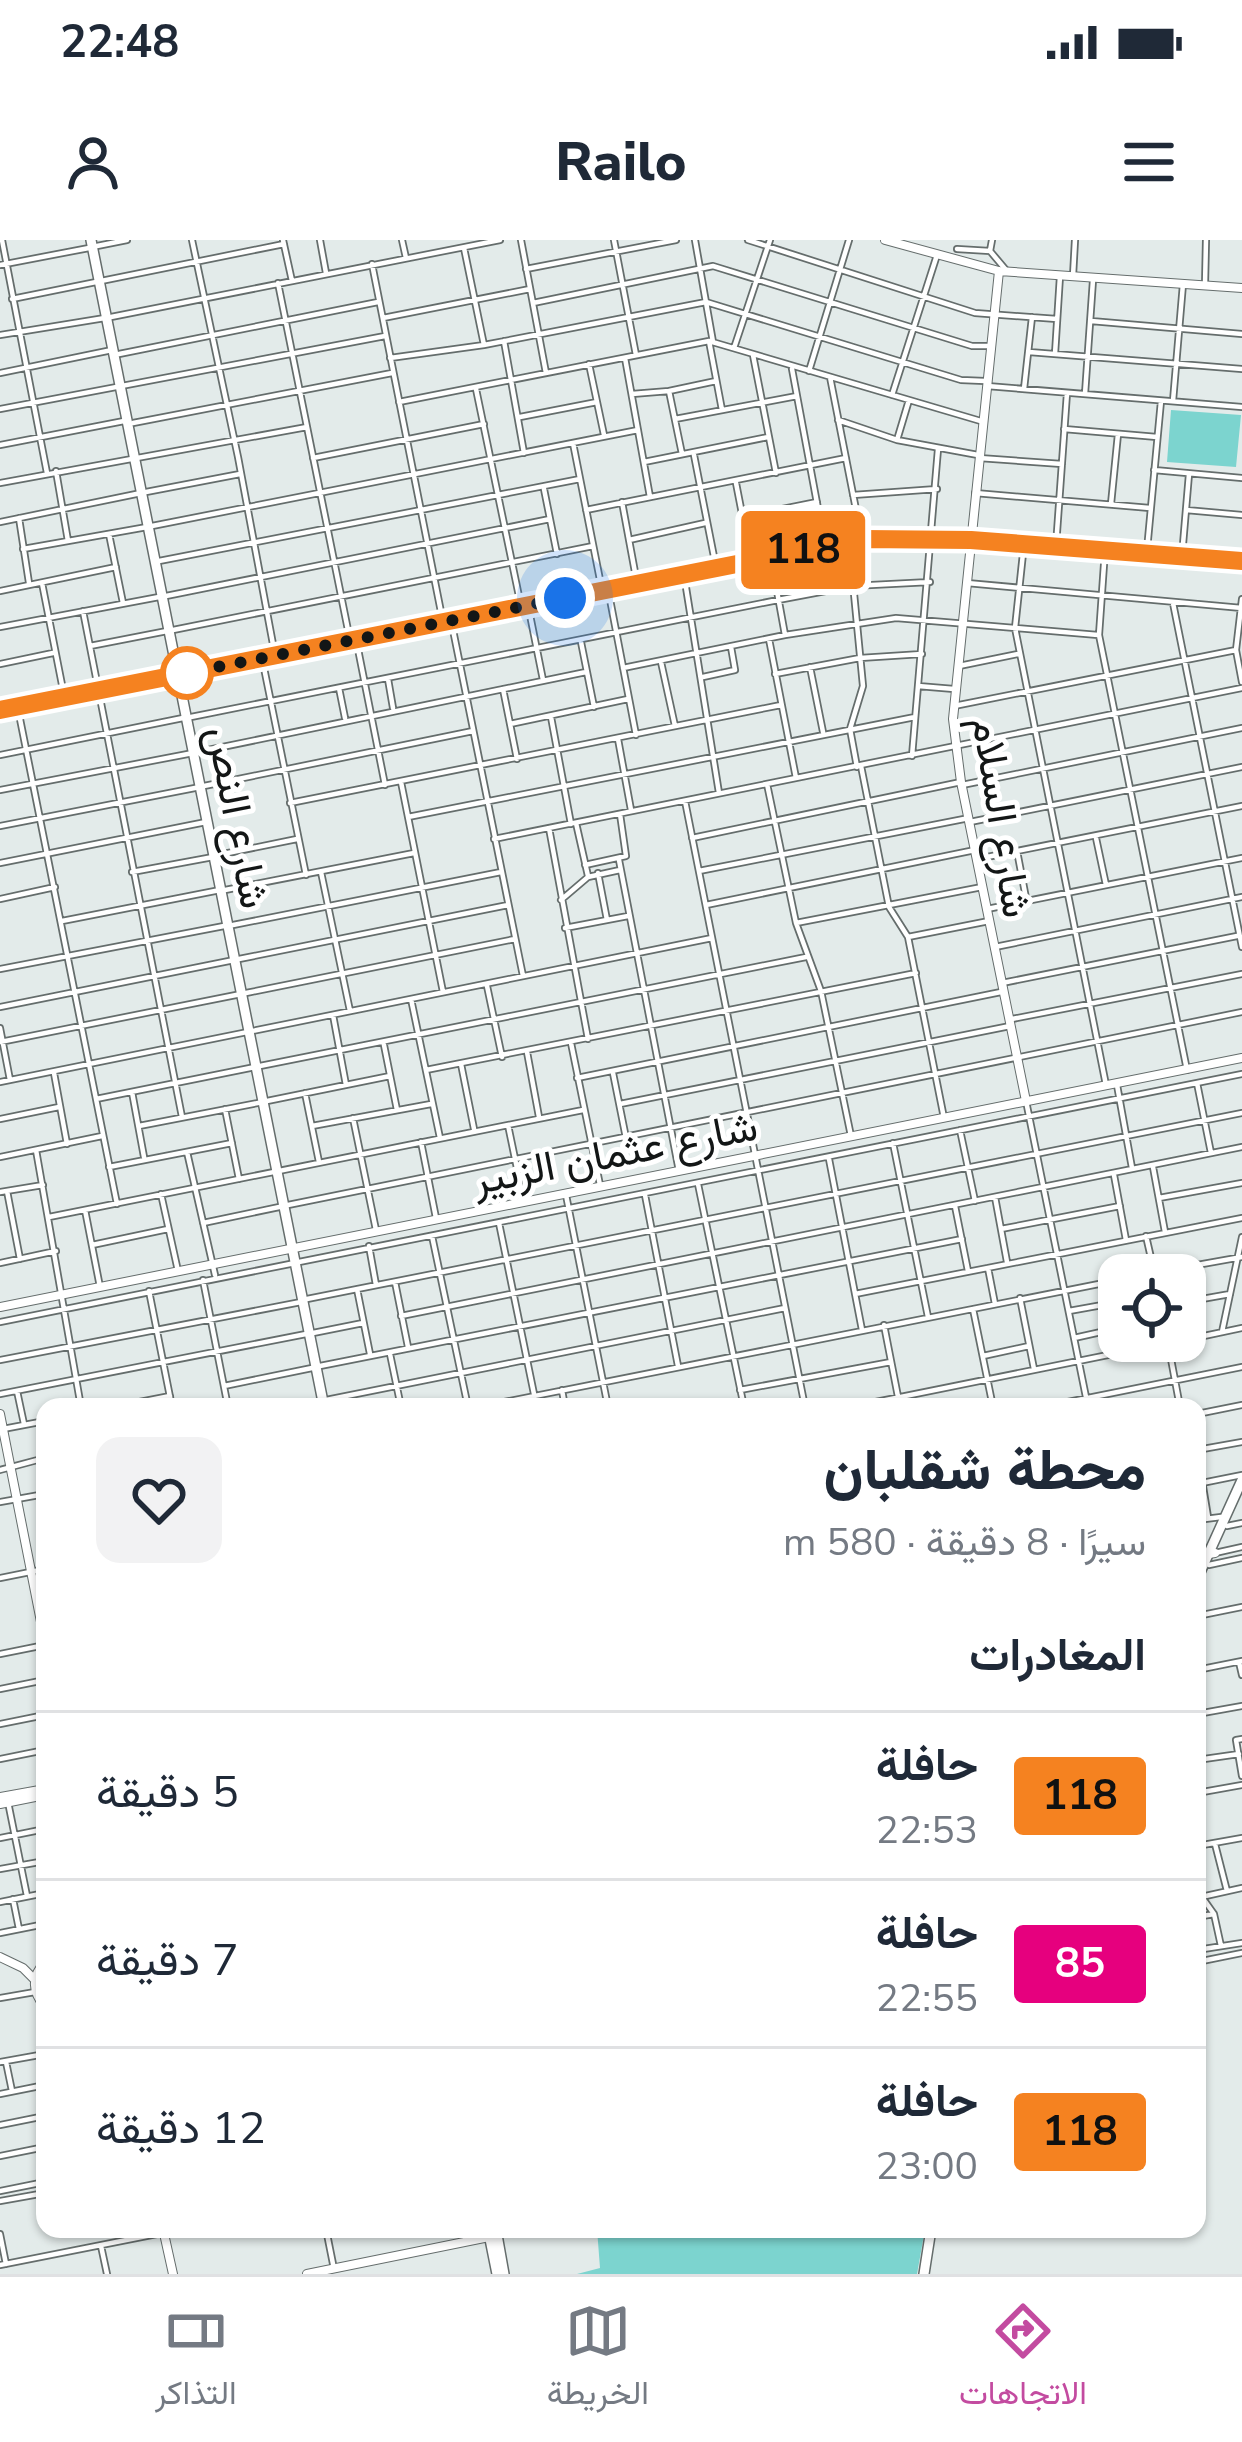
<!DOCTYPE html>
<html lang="ar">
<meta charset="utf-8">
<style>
body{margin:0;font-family:"Nunito Sans",Vazirmatn,sans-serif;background:#f2f2f3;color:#1f2937;direction:rtl;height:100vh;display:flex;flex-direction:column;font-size:45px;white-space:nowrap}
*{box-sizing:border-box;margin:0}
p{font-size:39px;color:#747a83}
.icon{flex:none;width:66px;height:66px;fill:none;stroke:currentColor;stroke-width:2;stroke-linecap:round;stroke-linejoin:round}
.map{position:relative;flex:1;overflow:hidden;direction:ltr}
.details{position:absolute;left:36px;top:1158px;width:1170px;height:840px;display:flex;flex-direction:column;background:#fff;border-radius:24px;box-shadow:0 3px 9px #0004;direction:rtl}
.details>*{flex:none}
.badge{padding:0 24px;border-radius:9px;font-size:42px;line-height:78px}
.buttons{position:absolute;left:1098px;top:1014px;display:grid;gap:24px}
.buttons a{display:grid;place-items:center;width:108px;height:108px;border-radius:24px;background:#fff;box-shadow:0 3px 9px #0004;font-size:60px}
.you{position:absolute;width:60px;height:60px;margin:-30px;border:9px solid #fff;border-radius:50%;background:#1a73e8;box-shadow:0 0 0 18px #1a73e833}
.map>.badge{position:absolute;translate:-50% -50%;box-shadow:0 0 0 6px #fff}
h2{padding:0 60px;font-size:45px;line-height:108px}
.round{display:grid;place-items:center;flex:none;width:126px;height:126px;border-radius:24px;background:#f2f2f3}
.headline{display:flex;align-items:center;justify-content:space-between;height:204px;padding:0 60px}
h1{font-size:57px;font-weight:800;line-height:90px}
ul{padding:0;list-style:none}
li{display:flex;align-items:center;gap:36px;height:168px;padding:0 60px;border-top:3px solid #e0e1e3}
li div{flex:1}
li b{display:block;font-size:45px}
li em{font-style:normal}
li .badge{min-width:132px;font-weight:700;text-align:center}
.status{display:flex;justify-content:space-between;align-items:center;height:84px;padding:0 60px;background:#fff;direction:ltr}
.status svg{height:33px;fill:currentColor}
header{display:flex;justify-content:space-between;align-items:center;height:156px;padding:0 60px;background:#fff;font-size:54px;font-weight:800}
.menu{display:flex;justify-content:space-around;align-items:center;height:168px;border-top:3px solid #e0e1e3;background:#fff;font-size:33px;color:#747a83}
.menu a{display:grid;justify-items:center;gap:6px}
.menu .current{color:#c34ba0}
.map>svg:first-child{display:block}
.green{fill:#7cd4cf}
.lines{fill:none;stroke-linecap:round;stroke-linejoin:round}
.minor-casing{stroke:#656d6c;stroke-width:8}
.tertiary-casing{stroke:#656d6c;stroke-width:10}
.secondary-casing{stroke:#656d6c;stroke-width:12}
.minor{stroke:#fff;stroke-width:4.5}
.tertiary{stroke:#fff;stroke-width:8}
.secondary{stroke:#fff;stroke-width:9}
.line-casing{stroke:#fff;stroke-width:27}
.line{stroke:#f58220;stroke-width:18}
.walk{stroke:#131616;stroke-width:12;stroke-dasharray:0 21.6}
.stop-dot{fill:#fff;stroke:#f58220;stroke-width:6}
.labels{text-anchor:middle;stroke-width:10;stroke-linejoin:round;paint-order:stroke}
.street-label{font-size:42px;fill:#131616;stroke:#fff}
</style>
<div class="status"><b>22:48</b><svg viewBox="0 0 49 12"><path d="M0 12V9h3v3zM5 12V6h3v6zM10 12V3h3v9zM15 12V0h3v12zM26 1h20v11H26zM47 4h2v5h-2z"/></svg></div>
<header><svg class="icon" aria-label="menu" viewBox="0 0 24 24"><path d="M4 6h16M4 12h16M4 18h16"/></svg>Railo<svg class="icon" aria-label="person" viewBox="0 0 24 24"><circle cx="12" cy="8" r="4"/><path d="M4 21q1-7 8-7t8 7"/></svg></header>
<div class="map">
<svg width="1242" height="2034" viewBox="0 0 1242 2034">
<rect width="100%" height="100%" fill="#e3ebea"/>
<path class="green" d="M1171,170L1241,175L1236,227L1167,222Z
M597,1989H925L917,2034H577L600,2028Z"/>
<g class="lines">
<defs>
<path id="minor" d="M2,0L47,233
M192,0L238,217L275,415
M283,0L292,41
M320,0L326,33
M402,0L406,18
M521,0L546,133
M614,0L636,115
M695,0L713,102
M748,0L975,73L1057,79
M992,0L990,11L1006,30
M97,6L127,0
M464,8L484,105
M957,9L990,11
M372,24L443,382
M0,25L89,8
M526,29L676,0
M1073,36L1075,0
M278,43L350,400
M1205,45L1206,0
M12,59L284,4
M533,63L713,26L972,106H991
M383,78L530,49
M1091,81L1242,94
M0,95L111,77L500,0
M504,101L524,213
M709,101L722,170
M734,108L770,0
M1029,112L1242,129
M119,114L378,62
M1055,114L1060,36
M753,115L776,233
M390,118L484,105L706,62L961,140L985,141
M625,118L650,257
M589,124L604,195
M792,129L825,306
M809,131L849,0
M0,133L112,110
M830,137L862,300
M987,146L1242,167
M476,149L521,366
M1024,149L1032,77
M669,151L716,141
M632,154L669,151L682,214
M1085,154L1093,40
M892,155L937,15
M1173,161L1183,44
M399,162L709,101L984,182
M0,169L385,96
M520,177L597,162
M675,179L797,156
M838,180L897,200L978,215
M133,183L392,133
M1064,189L1157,197
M897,200L909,160
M573,203L602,350
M0,205L124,181
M694,215L716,327
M313,218L484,184
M979,218L1062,224
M644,222L768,197
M1154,230L1242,238
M56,231L68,301
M0,243L307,187
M736,243L751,320
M544,249L557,314
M146,252L240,234
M975,253L1150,268
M853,255L937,249
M622,262L637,343
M1111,264L1118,194
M586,270L846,218
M1186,270L1242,275
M742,277L817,262
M19,278L29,343
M0,282L141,253
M152,286L638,190
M109,294L123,363
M629,300L705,283
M849,302L863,446L850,489L857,527
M1024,304L1015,388L1106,845
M1056,306L1067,153
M23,309L147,287
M1105,310L1099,395L1187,830
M1147,310L1161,161
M1182,316L1189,234
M771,318L785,395
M159,321L580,239
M684,335L719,553
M42,343L64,455
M967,343L1242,368
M608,349L636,495
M0,351L116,327
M166,356L550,279
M1242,359L1236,410L1242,442
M1173,363L1242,707
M528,365L543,440
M83,371L182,877
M451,380L523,736
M0,387L159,357
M173,390L593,306
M356,399L385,545
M769,399L796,538
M581,402L594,467
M90,406L167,391
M262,418L306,635
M661,422L675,486
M0,424L53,413
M959,426L1018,414
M810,427L823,492
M623,428L785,395L896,378L1098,395
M775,434L860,418L922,414
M703,437L735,430L731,407
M388,439L393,468
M918,446L954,449
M339,448L345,478
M503,449L517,519
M954,466L1236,410
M18,469L117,964
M191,477L778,360L852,346L930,342
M551,477L571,584
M510,484L628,459
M618,499L631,570
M198,512L586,432
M0,515L183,478
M912,516L938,209
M861,526L889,667L908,697L944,878
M401,542L443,752
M767,544L796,683L821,751L851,896
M962,545L1242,488
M204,546L473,491
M0,550L193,513
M685,561L805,1167
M290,563L781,465
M408,577L915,477
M970,582L1242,527
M576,583L588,636
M0,586L200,547
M549,588L588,799
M692,598L961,542
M1096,598L1106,645
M494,599L1242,448
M1017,611L1026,658
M218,615L297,599
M977,619L1242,566
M619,620L679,931
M0,623L206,582
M585,625L626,616L620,574
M699,631L969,578
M132,632L213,617
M321,632L350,771
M598,633L607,680
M225,650L414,613
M0,659L55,647
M561,660L588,637L620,630
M706,665L975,610
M987,669L1242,618
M62,681L220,650
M796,683L982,647
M233,685L501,632
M565,688L628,676
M908,697L989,681
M995,707L1242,657
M239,719L508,665
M0,729L224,686
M1002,743L1237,696
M487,746L502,817
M246,753L515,699
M411,759L440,898
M0,767L234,720
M333,775L346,845
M1012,779L1242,734
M0,788L10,840
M0,802L241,754
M571,803L600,945
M384,805L397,870
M527,812L539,877
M461,824L474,889
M260,826L806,717
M426,830L916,733
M54,833L67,904
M613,833L626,898
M577,838L1001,752
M0,842L712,698
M1197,843L1211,913
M1117,845L1132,928
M132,852L144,917
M305,853L319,922
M96,859L255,827
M267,861L390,836
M1026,861L1088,1167
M620,864L1010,786
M225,869L239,939
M353,878L376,990
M0,879L59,867
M508,885L524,962
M139,886L263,862
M312,886L431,864
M960,890L975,961
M421,902L436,978
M893,903L928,1077
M36,910L81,1167
M187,912L215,1035
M0,917L102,896
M829,919L862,1090
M109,927L232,903
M1153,927L1165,992
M1114,935L1126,1000
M698,944L744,1167
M7,951L20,1019
M0,952L43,945
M161,954L178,1031
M566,955L608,1167
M645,955L678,1126
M995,957L1007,1022
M1159,958L1242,943
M288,965L1242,772
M955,966L968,1031
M85,970L100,1047
M49,977L583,870
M203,983L284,966
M499,983L534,1154
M1001,989L1120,966
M432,996L468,1167
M1146,996L1154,1031
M92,1005L168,989
M369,1006L376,1045
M299,1022L1242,834
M0,1023L56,1011
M988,1028L995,1064
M1141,1035L1242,1017
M203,1040L228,1167
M395,1042L408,1107
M357,1049L370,1114
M149,1051L172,1167
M855,1054L1242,978
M1020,1058L1034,1129
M307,1059L1242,873
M1185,1062L1230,1054
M973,1069L993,1167
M1069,1071L1119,1062
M401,1076L1242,907
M0,1082L295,1023
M884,1085L900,1167
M1222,1092L1242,997
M313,1093L363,1083
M1074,1098L1119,1088
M1185,1100L1242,1088
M1168,1103L1180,1167
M390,1114L401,1167
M983,1116L1029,1106
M0,1120L301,1062
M320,1126L962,999
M224,1146L312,1128
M562,1150L565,1167
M740,1150L891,1122
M17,1151L24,1184
M0,1154L306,1094
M326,1160L785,1068
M114,1167L170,1156
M291,1167L321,1161
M479,1167L1119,1040
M851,1167L1177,1101
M1043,1167L1242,1127
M1197,1174L1242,1165
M3,1189L45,1181
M1197,1210L1208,1277
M1197,1210L1242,1202
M0,1230L45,1218
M1197,1244L1242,1235
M0,1262L45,1254
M1197,1280L1221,1277
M1227,1286L1242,1283
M1215,1313L1242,1307
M1209,1325L1242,1318
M0,1338L45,1329
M1197,1376L1242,1367
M0,1414L45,1405
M1239,1422L1242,1435
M1197,1430L1242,1421
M0,1449L45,1440
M1197,1474L1242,1466
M0,1484L45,1475
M1242,1499L1236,1500L1242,1536
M0,1519L45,1510
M1197,1520L1239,1514
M1197,1553L1242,1545
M8,1562L27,1656
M0,1598L45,1589
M1215,1604L1227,1651
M1197,1606L1242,1598
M0,1629L45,1621
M1197,1650L1214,1674L1221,1706
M41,1654L45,1672
M1201,1657L1242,1648
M13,1659L19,1689
M0,1662L45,1653
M1197,1677L1214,1674
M0,1693L45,1684
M1197,1710L1242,1703
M1197,1722L1242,1713
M0,1758L35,1752
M0,1822L45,1814
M6,1822L12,1851
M0,1854L45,1845
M0,1885L45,1876
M0,1916L45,1907
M0,1951L45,1942
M0,1961L45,1953
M326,1989L334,2029
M0,1994L6,2024
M101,2006L107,2034
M0,2025L182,1989"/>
<path id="tertiary" d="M885,0L999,31L1242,48
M999,31L953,479L961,542L1026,861
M0,470L863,299L971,300L1242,321
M0,1067L1242,818
M0,1174L45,1402
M1197,1316L1215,1313
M0,1557L45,1549
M0,1564L45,1555
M0,1717L23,1728L34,1739
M45,1722C31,1736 32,1752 45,1767
M163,1989L173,2034
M307,2034L489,1997"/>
<path id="secondary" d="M91,0L324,1167
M1197,1339L1242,1240
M488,1989L497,2034
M496,1989L504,2034
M924,2034L931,1989"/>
</defs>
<use href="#minor" class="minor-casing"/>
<use href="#tertiary" class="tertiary-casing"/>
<use href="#secondary" class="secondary-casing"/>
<use href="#minor" class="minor"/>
<use href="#tertiary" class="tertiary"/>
<use href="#secondary" class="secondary"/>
</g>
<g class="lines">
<defs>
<path id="line" d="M0,470L863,299L971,300L1242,321"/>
</defs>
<use href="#line" class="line-casing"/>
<use href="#line" class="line"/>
<path class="walk" d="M187,433L182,434L565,358"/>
</g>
<circle class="stop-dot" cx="187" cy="433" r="24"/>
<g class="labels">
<g class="street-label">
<text transform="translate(239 577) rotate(79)" y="15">شارع النص</text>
<text transform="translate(1003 577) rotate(81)" y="15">شارع السلام</text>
<text transform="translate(615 912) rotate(-11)" y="15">شارع عثمان الزبير</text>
</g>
</g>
</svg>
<div class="buttons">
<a><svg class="icon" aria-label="locate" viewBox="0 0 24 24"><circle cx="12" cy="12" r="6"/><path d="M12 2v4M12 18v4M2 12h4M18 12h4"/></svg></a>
</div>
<div class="you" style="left:565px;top:358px"></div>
<b class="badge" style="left:803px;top:310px;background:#f58220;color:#111">118</b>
<section class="details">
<div class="headline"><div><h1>محطة شقلبان</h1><p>سيرًا · 8 دقيقة · 580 m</p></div><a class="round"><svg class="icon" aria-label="heart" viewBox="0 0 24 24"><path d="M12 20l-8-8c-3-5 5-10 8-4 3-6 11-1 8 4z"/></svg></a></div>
<h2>المغادرات</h2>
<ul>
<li><span class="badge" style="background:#f58220;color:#111">118</span><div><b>حافلة</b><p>22:53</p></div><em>5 دقيقة</em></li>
<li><span class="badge" style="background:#e6007e;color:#fff">85</span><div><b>حافلة</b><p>22:55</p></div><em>7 دقيقة</em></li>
<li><span class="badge" style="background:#f58220;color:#111">118</span><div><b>حافلة</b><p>23:00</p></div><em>12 دقيقة</em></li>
</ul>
</section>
</div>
<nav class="menu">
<a class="current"><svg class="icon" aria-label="directions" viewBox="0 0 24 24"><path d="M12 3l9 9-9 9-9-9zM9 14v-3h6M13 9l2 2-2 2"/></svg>الاتجاهات</a>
<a><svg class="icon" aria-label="map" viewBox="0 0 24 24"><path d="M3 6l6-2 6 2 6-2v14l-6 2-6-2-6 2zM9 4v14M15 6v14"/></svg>الخريطة</a>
<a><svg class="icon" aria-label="tickets" viewBox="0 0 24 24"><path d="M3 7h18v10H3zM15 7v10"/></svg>التذاكر</a>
</nav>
